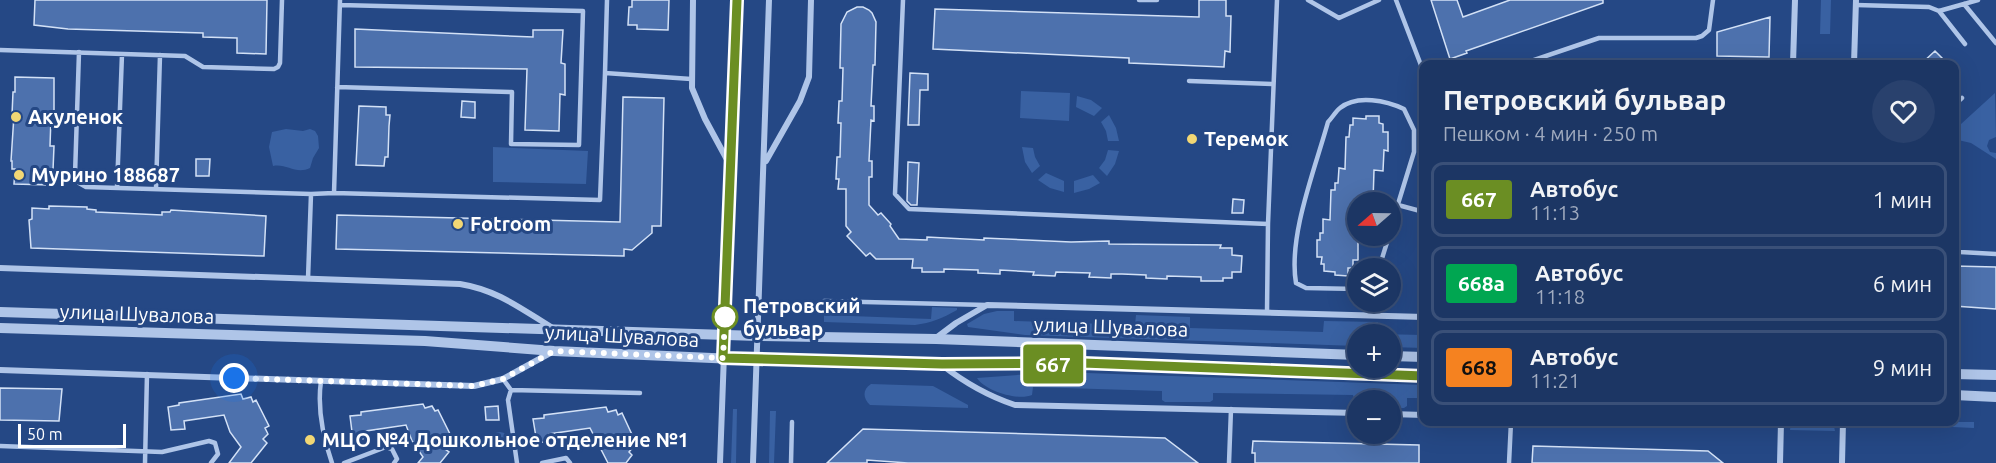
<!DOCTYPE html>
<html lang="ru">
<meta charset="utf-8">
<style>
body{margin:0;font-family:Ubuntu,sans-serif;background:#29416d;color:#f1f3f6;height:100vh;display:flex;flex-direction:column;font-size:22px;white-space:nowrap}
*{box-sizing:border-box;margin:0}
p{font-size:20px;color:#a0abbf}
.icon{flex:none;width:33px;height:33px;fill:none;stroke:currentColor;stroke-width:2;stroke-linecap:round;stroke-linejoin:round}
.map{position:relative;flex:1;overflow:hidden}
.details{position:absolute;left:1419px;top:60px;width:540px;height:366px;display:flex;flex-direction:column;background:#1c3664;border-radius:12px;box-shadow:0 6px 24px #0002,0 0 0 2px #3a5078}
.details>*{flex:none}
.badge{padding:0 12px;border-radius:4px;font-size:21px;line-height:39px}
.needle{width:39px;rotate:250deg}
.buttons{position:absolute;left:1347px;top:192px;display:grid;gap:12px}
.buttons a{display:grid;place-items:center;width:54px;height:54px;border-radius:50%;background:#1c3664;box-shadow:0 6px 24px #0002,0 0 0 2px #3a5078;font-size:30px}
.scale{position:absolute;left:18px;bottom:15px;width:108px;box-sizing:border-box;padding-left:6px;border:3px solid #fff;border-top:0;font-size:16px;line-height:21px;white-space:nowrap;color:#fff;-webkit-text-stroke:4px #254885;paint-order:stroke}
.you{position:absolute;width:30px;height:30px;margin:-15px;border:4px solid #fff;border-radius:50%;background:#1a73e8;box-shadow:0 0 0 9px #1a73e833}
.map>.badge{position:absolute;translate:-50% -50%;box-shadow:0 0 0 3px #fff}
.round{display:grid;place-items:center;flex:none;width:63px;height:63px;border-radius:32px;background:#29416d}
.summary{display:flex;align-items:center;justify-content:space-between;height:102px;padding:0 24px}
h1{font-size:28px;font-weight:700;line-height:45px}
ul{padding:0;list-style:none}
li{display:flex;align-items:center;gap:18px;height:75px;margin:0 12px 9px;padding:0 12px;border:3px solid #3a5078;border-radius:12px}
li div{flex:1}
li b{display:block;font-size:22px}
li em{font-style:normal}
li .badge{min-width:66px;font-weight:700;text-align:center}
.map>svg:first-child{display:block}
.green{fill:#3961a2}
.building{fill:#4d71ad;stroke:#d3e1f6;stroke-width:1.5}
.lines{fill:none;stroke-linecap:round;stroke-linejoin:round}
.service{stroke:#afc5e8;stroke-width:4.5}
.minor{stroke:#afc5e8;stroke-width:6}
.tertiary{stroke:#afc5e8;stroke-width:10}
.line-casing{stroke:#fff;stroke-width:14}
.line{stroke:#6b8e23;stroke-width:9}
.walk{stroke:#fff;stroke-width:6;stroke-dasharray:0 10.8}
.poi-dot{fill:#f2d774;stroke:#254885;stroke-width:2}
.stop-dot{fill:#fff;stroke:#6b8e23;stroke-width:3}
.labels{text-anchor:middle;stroke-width:6;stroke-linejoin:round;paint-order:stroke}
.poi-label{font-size:20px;font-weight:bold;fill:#fff;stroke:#254885;text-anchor:start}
.stop-label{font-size:20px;font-weight:bold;fill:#fff;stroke:#254885;text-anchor:start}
.street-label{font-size:20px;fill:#fff;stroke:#254885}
</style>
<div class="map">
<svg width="1996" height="463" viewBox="0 0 1996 463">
<rect width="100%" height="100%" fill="#254885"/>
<path class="green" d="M1821,0H1831L1830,34H1820Z
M1021,91L1070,93L1069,121L1020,118Z
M1995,93L1996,137L1989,140L1987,146L1990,152L1996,153V159L1971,143L1958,140L1961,124Z
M1077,96L1091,100L1102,108L1094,116L1076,107Z
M1109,115L1116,128L1119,141H1108L1106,131L1101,122Z
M286,129L303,131L310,129L315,131L318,136L319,148L313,158L310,168C296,175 286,163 273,166L269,147L272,132Z
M493,147L588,151L586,184L493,182Z
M1022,147L1033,148L1035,157L1040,166L1032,173L1025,162Z
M1108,150L1119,151L1115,164L1107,176L1099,168L1105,160Z
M1046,173L1064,181V192L1050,188L1038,180Z
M1093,175L1100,183L1089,189L1074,193V181Z
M932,307L957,308V310C943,318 931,323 915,325L824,322V315L931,319Z
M997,311H1014V321L1135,325L1136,315L1190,317V328L1323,332L1324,321L1378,322V334L1423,335V348L1391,347L1390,334H1358L1357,346L1025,335L968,327L967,324L984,314Z
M1058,372L1423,385V398H1407V406L1404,408H1391L1390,400H1358L1357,406H1356L1353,395L1213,393V400L1210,402H1165L1162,400V391L1033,387L1032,395C1018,401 985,391 977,378Z
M871,384L933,386L968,405V408L870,405C863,398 862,390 871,384Z
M733,409H737L736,463H731Z
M770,411H776L774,463H769Z
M1791,422H1833L1835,431L1790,430Z
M1931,422H1974V428L1931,426Z
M491 441a9 9 0 1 1 18 0a9 9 0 1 1-18 0Z"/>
<path class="building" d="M35,0H267L266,54L237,53V38L203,37V33L68,29L34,25Z
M632,0H669L668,30L637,29V25H628L629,7H632Z
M1199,0H1226V16H1231L1230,52L1225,51L1224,67L1129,63V58L933,49L935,9L1199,17Z
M1431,0H1457L1463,17L1510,0H1603V3L1466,51L1467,53L1450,59Z
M857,7H863L869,10L872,13L876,22L875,65H873L871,106H874V121L871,120L869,161H872V177H869V205L878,215L881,213L891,224L890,226L899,239L927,240V237L984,240V238L1071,242L1109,241V244L1221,245L1220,248H1232V255L1242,256L1241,272H1232V278H1223V281H1201V277L1167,276V279L1146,278V275L1122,274H1111V278L1089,277L1090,273L1056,272L1055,276L1033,275L1034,272L1000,270V274L978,273V270L944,269V272H922V268H912L913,259H876L870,253L866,256L847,236L851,232L846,226V189H838L839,179H836L837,157H840L841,123H838L839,101H842L843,68H840L841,24L847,12Z
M1770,17L1769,57L1717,56V32Z
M355,29L533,37V30H563L561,63L565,64V95L560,94L559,131L525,130L527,69L355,67Z
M1935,51L1948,64H1921Z
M910,73L928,74V90H920L919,125H908Z
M15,77L54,78V117H51L50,146H54L53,170H50V185L14,184L15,169H12V161H11L14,115H12L13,92H15Z
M623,97L664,98L661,226H652V233L632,250L624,249V256L336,249L337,215L620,222Z
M462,101L475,102V118L461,117Z
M359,106L386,107V115H390L389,126L388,157H385L384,166L356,165Z
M1366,116H1379V123L1383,124V132H1388V151L1384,150L1383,171L1374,170L1373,202H1358V260H1353V268H1348V276L1335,275V272L1324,271V264H1321L1322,257H1317V240H1320V233H1323V219L1330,220L1331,190H1335V183H1338L1339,168L1345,169L1346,137H1349L1350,125H1353V118L1366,119Z
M196,159H210L209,176H196Z
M908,162L919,163L917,205H911L907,201Z
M1233,199L1244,200L1243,213H1232Z
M49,206L87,207V209L96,210V212L162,215V212H170L171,210L266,216L264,256L31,248L29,220L32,219V208L49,209Z
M1954,266L1996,267V309L1954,306Z
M0,388L62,389L59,421L0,420Z
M241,394L243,399L251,397L253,402L256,400L269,426L265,428L268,434L263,439L267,443L251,463H229L241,447L230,432L224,415L184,421L185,429L171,430L168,407L179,405V403Z
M423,404L425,408L432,406L435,411L438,410L451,436L447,437L450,443L445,449L449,452L440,463H418L423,457L412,441L406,425L366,431L367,438L353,440L350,416L361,415V412Z
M498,406L499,420H486L485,407Z
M606,407L608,412L616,410L618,415L622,413L634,439L631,441L634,446L629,452L632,455L626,463H608L590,428L549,434L550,441L537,443L533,419L544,418V415Z
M863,429L1165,438L1198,463H908L867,460V463H827Z
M1253,441L1419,445V463H1255V453H1252Z
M1533,446L1708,451L1723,463H1532Z"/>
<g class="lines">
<path class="service" d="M340,0L334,193L600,200L605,73L691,79
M903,0L895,194L909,209L1268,224
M1139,0H1157
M1308,0L1339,18L1379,0
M1396,0L1424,73
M1964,4L1996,43
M1856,5L1929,7L1939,11L1978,0
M1939,11L1965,44
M0,50L185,56L203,67L274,69L278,67L280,63L282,0
M79,52L75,175L79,183L86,187L311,194L334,193
M1522,64L1599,38H1696L1702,36L1709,30L1713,0
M1721,64L1725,61L1793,62
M605,73L607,0
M1189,81L1273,84
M337,87L512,92L511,144L579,145L583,11L340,5
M1954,105L1962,98
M117,188L122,54
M156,189L160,55
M1398,205L1424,212
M1954,249L1960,252L1996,254
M1379,268L1389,236
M308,279L311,194
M1358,289L1306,288L1296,283C1288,236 1315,169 1328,122C1332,118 1336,111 1340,108C1357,94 1387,101 1404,109L1414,130V152L1390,230
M824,301L987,305
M1267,312L1268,224L1277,0
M503,379L511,390L640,393
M321,381C317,409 323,437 332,463
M511,390L508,400L517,463
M0,446L162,452L209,441L215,443L218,454L211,463
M145,463L147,374
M344,463L386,447L392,449L397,459L394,463
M542,463L566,458L570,463
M791,463L792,422
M1229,463L1231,409
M1509,463L1511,422"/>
<path class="minor" d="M693,0L692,88L705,119L731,167
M1793,64L1795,0
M1854,64L1856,0
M766,161L800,101L809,77L811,0
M0,268L460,284C497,290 520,308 551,327
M936,338L956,323L987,305L1424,317
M942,365C965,383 988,396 1015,405L1358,413
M0,370L474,386L503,379L552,352
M1390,414L1424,415
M720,463L737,0
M753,463L769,0
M1780,463L1781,422
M1842,463L1843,422"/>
<path class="tertiary" d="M0,312L758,336L936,339L1358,355
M0,328L425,341L554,351L757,360L942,364L1083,363L1424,376
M1390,356L1424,357
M1954,374L1996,375
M1954,395L1996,397"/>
</g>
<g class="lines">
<defs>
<path id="line" d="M737,0L723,358L942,364L1083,363L1424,376"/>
</defs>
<use href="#line" class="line-casing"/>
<use href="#line" class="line"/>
<path class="walk" d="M234,378L474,386L503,379L554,351L723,358L725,317"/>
</g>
<g class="poi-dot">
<circle cx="16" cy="117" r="6"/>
<circle cx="1192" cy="139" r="6"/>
<circle cx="19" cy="175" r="6"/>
<circle cx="458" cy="224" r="6"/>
<circle cx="310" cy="440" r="6"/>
</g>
<circle class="stop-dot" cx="725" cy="317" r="12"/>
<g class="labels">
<g class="poi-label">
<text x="28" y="124">Акуленок</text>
<text x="1204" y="146">Теремок</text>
<text x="31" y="182">Мурино 188687</text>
<text x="470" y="231">Fotroom</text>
<text x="322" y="447">МЦО №4 Дошкольное отделение №1</text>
</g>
<g class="stop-label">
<text x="743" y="313">Петровский<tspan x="743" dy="23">бульвар</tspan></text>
</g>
<g class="street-label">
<text transform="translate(137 314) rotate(2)" y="7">улица Шувалова</text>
<text transform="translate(1111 327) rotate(2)" y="7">улица Шувалова</text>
<text transform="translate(622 336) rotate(3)" y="7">улица Шувалова</text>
</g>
</g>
</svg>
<div class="buttons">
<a><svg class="needle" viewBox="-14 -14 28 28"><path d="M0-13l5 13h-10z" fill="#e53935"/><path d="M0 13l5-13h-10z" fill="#a0abbf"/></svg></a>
<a><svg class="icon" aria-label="layers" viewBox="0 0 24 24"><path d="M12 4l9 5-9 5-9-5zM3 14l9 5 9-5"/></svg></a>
<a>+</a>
<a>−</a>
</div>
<div class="scale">50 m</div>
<div class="you" style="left:234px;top:378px"></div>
<b class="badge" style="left:1053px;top:364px;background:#6b8e23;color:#fff">667</b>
<section class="details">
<div class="summary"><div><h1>Петровский бульвар</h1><p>Пешком · 4 мин · 250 m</p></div><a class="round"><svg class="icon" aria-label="heart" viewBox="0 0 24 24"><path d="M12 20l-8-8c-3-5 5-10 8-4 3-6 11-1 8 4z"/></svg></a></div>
<ul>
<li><span class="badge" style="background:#6b8e23;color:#fff">667</span><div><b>Автобус</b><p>11:13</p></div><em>1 мин</em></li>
<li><span class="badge" style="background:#00a651;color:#fff">668а</span><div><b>Автобус</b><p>11:18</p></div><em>6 мин</em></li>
<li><span class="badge" style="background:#f58220;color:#111">668</span><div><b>Автобус</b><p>11:21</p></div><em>9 мин</em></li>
</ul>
</section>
</div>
